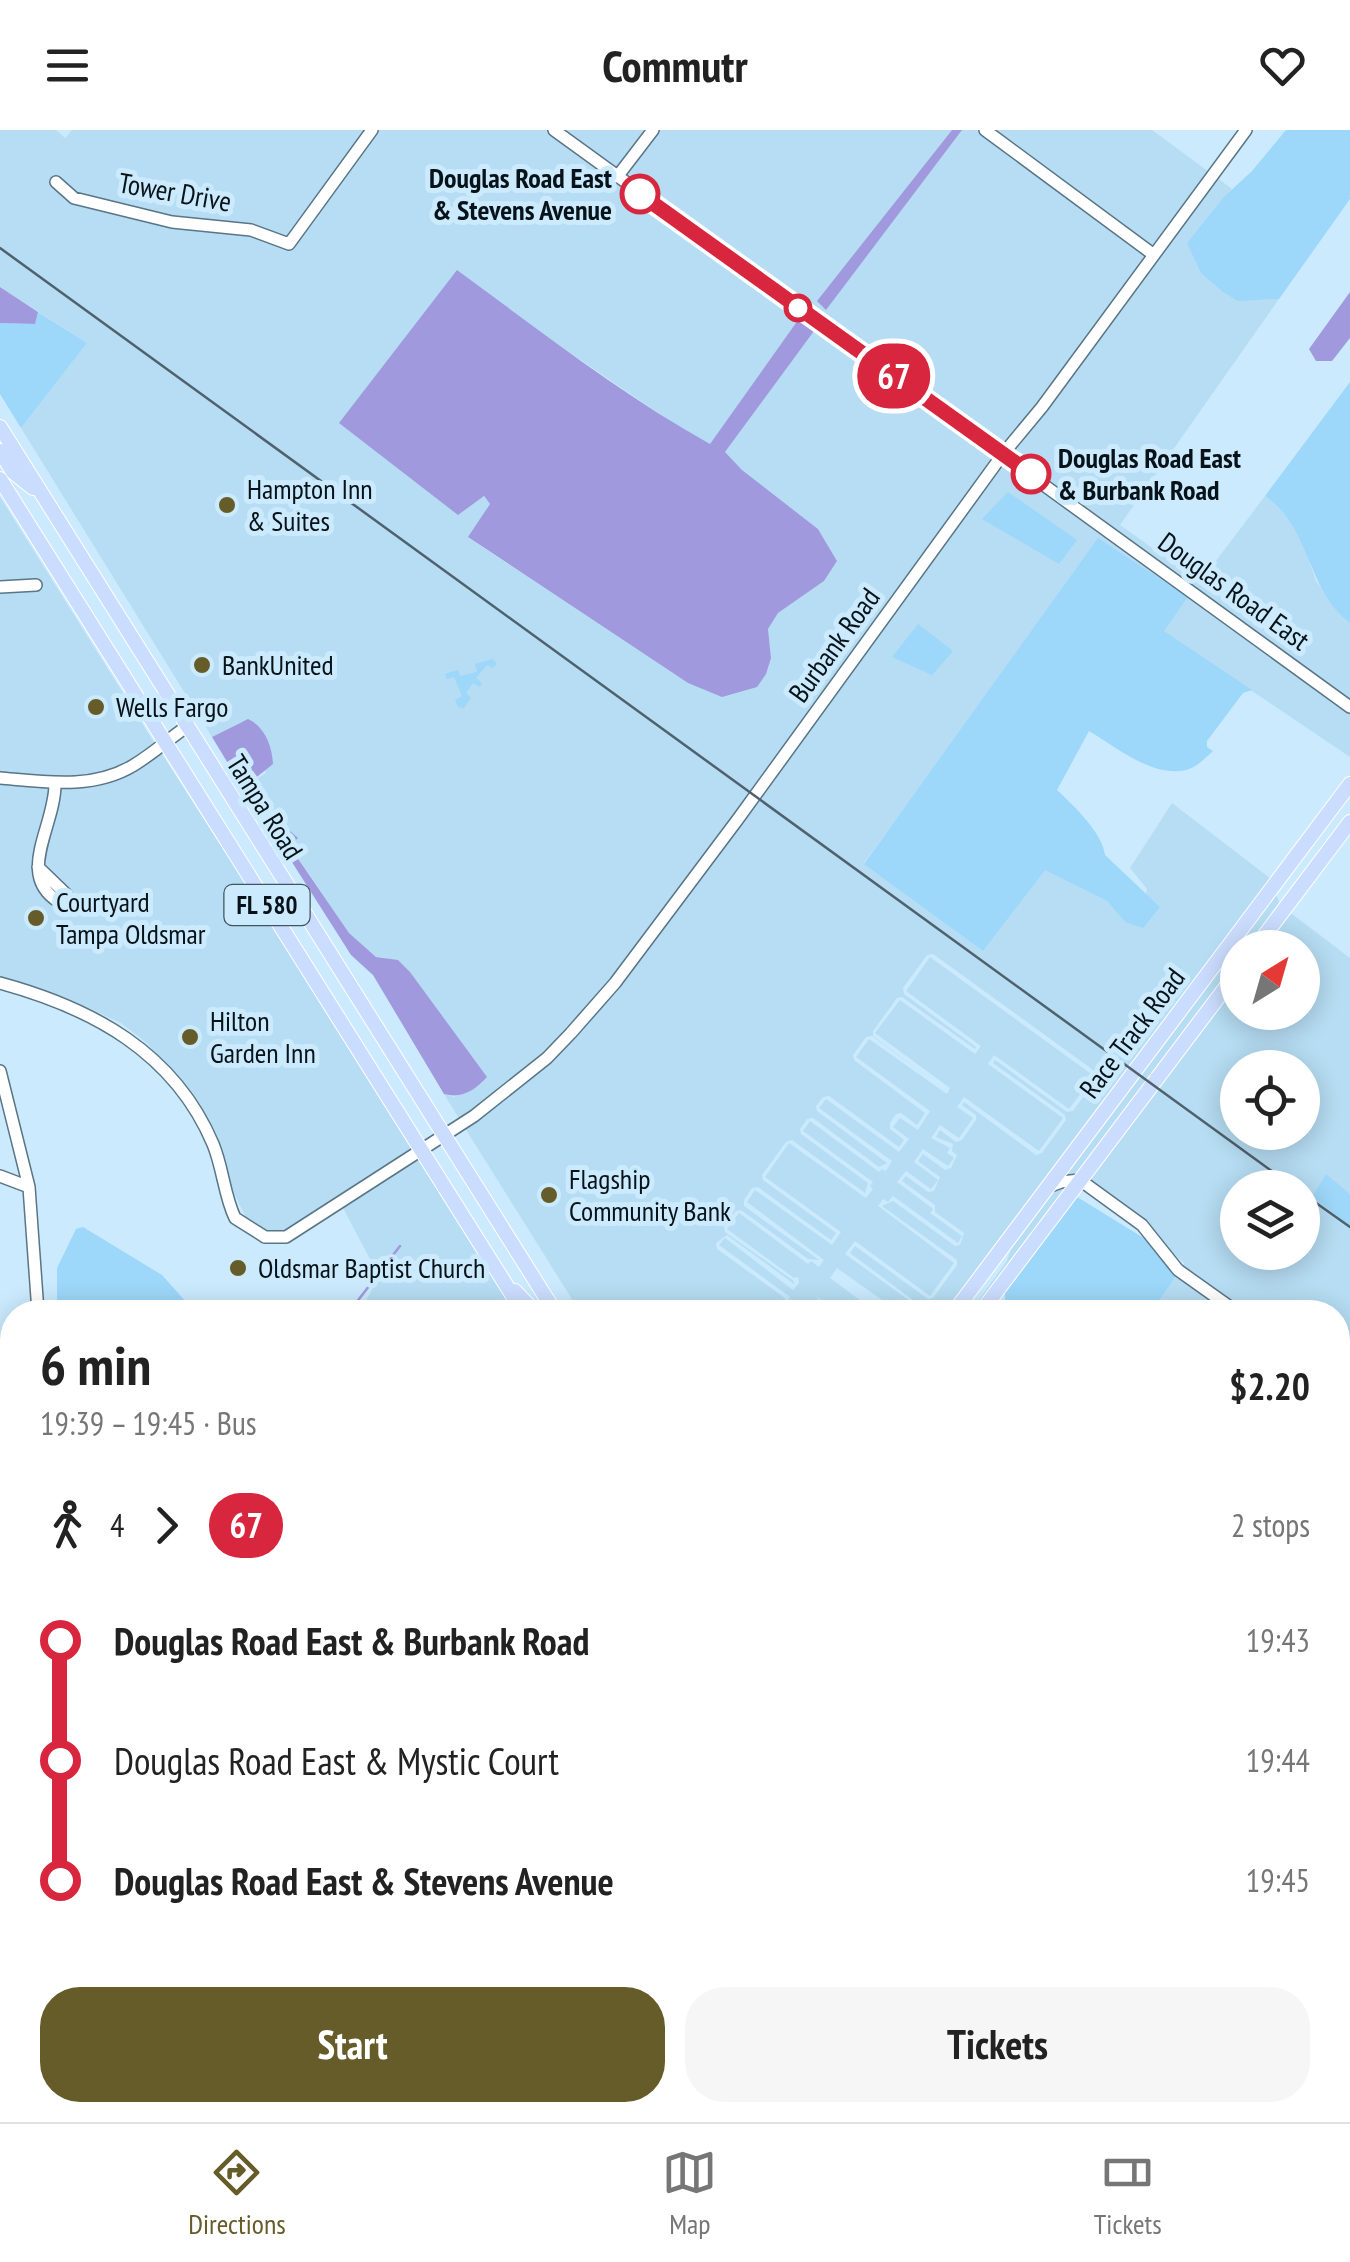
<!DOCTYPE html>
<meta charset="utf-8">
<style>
body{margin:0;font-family:"PT Sans Narrow",sans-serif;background:#f6f6f6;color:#222;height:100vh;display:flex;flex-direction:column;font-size:38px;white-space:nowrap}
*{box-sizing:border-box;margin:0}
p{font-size:32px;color:#767676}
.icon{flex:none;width:55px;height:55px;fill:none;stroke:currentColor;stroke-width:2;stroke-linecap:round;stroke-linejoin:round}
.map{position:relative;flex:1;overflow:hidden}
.details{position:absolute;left:0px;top:1170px;width:1350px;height:822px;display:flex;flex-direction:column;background:#fff;border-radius:40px 40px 0 0;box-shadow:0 5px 25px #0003}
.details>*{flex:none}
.badge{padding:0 20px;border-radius:32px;font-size:35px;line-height:65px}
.needle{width:65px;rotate:37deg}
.buttons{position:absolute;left:1220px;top:800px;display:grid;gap:20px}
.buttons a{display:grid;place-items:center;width:100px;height:100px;border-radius:50%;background:#fff;box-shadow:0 5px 25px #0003;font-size:50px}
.map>.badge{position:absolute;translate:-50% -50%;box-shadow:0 0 0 5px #fff}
.legs{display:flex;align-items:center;gap:15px;height:110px;padding:0 40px;font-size:32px}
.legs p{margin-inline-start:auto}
.summary{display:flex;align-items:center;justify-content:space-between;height:170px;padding:0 40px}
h1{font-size:55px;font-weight:600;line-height:75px}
.cta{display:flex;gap:20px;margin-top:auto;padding:20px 40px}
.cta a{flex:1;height:115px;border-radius:40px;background:#665c29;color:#fff;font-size:40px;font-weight:600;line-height:115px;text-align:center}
.cta a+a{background:#f6f6f6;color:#222}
ul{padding:0 40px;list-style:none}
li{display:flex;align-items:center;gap:35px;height:120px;font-size:38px}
li i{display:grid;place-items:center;width:15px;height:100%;margin:0 12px;background:currentColor}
li i::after{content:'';width:25px;height:25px;margin:-12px;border:8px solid;border-radius:50%;background:#fff}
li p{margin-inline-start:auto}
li:first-child i{background:linear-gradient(#0000 50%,currentColor 0)}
li:last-child i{background:linear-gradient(currentColor 50%,#0000 0)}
header{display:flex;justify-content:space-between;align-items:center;height:130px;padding:0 40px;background:#fff;font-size:45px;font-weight:600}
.tab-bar{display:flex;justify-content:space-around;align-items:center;height:140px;border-top:2px solid #e0e0e0;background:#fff;font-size:28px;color:#767676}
.tab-bar a{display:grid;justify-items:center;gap:5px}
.tab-bar .on{color:#665c29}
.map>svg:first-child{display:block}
.built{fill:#b6ddf3;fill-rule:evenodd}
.green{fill:#9dd7f9}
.water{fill:#a099dd}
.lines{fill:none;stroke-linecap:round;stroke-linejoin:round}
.stream{stroke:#a099dd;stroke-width:2.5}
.minor-casing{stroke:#597586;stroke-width:14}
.major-casing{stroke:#fff;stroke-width:16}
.minor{stroke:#fff;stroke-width:11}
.major{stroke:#cbddfe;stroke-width:14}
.rail{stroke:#4f616c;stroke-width:2.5}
.line-1-casing{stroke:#fff;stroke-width:22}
.line-1{stroke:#d7263d;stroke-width:15}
.stop-1-dot{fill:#fff;stroke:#d7263d;stroke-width:5}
.poi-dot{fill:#665c29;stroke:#cbeafd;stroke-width:4}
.labels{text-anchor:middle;stroke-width:10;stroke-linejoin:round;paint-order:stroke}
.shield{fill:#cbeafd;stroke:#42545d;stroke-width:2.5}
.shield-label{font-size:25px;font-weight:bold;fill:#081319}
.stop-label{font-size:28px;font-weight:bold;fill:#081319;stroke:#cbeafd;text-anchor:end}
.street-label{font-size:28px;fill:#081319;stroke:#cbeafd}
.poi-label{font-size:28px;fill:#081319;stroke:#cbeafd;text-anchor:start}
</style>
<header><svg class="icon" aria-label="menu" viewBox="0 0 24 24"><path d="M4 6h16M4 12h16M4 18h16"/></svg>Commutr<svg class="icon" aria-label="heart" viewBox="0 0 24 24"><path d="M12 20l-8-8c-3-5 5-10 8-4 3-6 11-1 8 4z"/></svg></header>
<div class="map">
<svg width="1350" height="1992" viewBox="0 0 1350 1992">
<rect width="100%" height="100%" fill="#cbeafd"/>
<path class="built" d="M0,0H56L65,8L72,0H367L288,108L174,87L77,64L56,46L50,53L73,72L249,104L290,120L378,0H546L997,325L735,687L611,850L544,925L460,990L444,964L454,967L487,947L386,828L376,827L349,803L290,716L298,709L282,694L269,695L243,658L266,643L243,591L212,607L21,298L87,213L0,157ZM457,141L566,220L676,295L710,314L798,190L813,201L725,322L742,340L818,399L837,431L824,451L778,483L768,499L771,528L688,553L469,408L490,374L483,366Z
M562,0H648L616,41Z
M658,0H952L818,171L826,179L962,0H977L1147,126L1039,274L1003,317L623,46Z
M993,0H1152L1209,42L1153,118Z
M1216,47L1232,59L1187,113L1238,170L1279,169L1120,395L1200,452L1265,366L1283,378L1302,409L1316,451L1350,493V571L1009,322Z
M1004,330L1350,583V627L1163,501L1188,467L1150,443L922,654L864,733L983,821L1045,739L1107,771L1125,792L1160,777L1146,764L1147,759L1130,738L1172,673L1271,749L946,1182H929L850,1123L855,1116L928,1169L933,1168L957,1135V1130L882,1076L893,1071L955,1116L960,1115L964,1103L935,1082V1075L902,1051L906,1046L928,1062L934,1061L940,1047L918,1031L923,1024L945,1040L951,1038L957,1025L952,1021L953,1014L936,1007L940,1000L956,1012L962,1010L976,990V985L962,975L964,972L1036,1025L1042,1023L1066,990L1065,985L993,933L995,930L1067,982L1073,981L1097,948L1096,942L933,824L927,825L903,858L904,864L976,917L975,919L902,867L897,868L873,901V906L929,948L872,906L866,907L853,925L854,930L925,983L917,995L901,983L896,984L890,993V999L904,1010L899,1017L829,966L823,967L816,976L817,981L887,1033L879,1037L813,988L807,989L800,999L801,1004L868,1053L865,1063L792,1010L786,1012L762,1045L763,1050L836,1103L831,1110L758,1057L752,1058L744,1070V1076L819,1130L808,1129L741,1080L736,1081L724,1097L725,1102L794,1151V1154L727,1105L716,1113L717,1119L785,1168L783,1177L789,1182H580L465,998L549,932Z
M0,367L155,614L129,633L77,649L0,643V461L39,459L40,451L0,452Z
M160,621L415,1018L285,1103L276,1105L248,1092L229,1053L217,1011L148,914L121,893L69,869L0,848V653L51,658L32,738L39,763L56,776L70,761L42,734L56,690L60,658L101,653Z
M1275,761L1280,775L1250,817L1238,818L1237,834L1078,1046L1061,1047Z
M1288,781L1350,828V1064L1326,1045L1312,1067L1350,1096V1211L1338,1227V1182H1245L1182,1137L1184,1133L1086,1049L1237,848L1238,882H1302V818L1261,817ZM1238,938H1302V1002H1238ZM1238,1058H1302V1122H1238Z
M930,827L1094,946L1069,979L994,925L988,934L1063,988L1039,1021L964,967L957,977L973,988L959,1008L940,995L931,1008L950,1018L947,1023L954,1028L948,1036L923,1019L914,1032L938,1050L931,1059L906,1041L897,1052L933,1079L930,1083L962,1106L958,1113L893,1066L888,1072L883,1069L878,1076L954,1133L930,1166L855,1111L845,1124L925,1182H899L837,1138L830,1148L876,1182H839L816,1166L820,1171L818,1175L828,1182H812L803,1176L806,1182H792L793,1180L785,1174L790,1167L719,1115L725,1108L793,1160L799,1153L798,1147L794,1148L727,1099L739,1083L808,1134L811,1131L819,1137L824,1130L747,1072L755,1060L832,1115L841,1102L765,1047L789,1013L866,1068L873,1059L870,1056L873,1052L803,1001L810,991L879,1042L882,1039L886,1041L892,1031L819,978L826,969L899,1022L909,1009L893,997L900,988L918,1000L930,981L856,927L869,909L947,964L950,958L875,903L900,870L975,924L981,916L906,861Z
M420,1025L431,1043L515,1182H360L379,1146L342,1076Z
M1072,1055L976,1182H970L1007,1131L1014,1109L1050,1061Z
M1177,1145L1229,1182H1151Z
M1338,1262L1350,1271V1392L1339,1408Z
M1338,1730L1350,1732V1943L1338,1924Z
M752,1980H892L872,1992H761Z
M907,1980H1011L1018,1992H914Z
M1077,1980H1150L1138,1992H1084Z"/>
<path class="green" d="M1286,0H1350V69L1279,169L1238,171L1223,162L1201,143L1187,113L1224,67L1252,41Z
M38,182L87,213L21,298L0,264V193L35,194Z
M1350,252V493C1306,460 1311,396 1265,366Z
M1008,362L1077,410L1059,434L982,389Z
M1098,408L1188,467L1164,501L1252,560L1243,563L1207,611V617L1213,621C1205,628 1196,638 1186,640C1153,648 1116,617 1089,601L1057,660C1074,676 1102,702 1105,725L1160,777L1143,798L1125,792L1107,771L1045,740L983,821L864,734Z
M918,494L953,521L932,545L892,527Z
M493,529L497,534L493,538L487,535L476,548L482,553L480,557L473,553L466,563L471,568L464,578L458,577L455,570L462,566L454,547L447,549L445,544L458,540L460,546L477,542L475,534Z
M1326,1044L1350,1064V1096L1312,1067Z
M1074,1065L1150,1112L1177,1145L1151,1182H1005V1157Z
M83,1097L162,1145L195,1182H57V1138L76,1099Z
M1338,1924L1350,1943V1992H1138L1150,1980H1338Z
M615,1980H706L701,1992H622Z"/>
<path class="water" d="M952,0H962L826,180L817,171Z
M457,140C539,200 621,264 710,314L798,190L814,201L725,322L742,340L818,399L837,431L824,451L778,483L768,499L771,528L766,544L757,557L722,567L688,553L468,407L490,374L484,366L458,385L339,293Z
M0,157L38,182L35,194L0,193Z
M1350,162V208L1332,231H1316L1309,219Z
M248,589C265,597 272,616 273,634L243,658L212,607Z
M282,694L298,708L290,717L349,803L376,827L398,830L410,842L487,947C475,960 462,969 444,964L373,845L351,825L269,696Z
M1338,1412L1350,1421V1686L1338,1674Z
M710,1980H747L756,1992H705Z"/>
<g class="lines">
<path class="stream" d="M349,1182L400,1116
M0,1278L12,1283"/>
<defs>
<path id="minor" d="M554,0L1350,577
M985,0L1154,125
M617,47L653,0
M56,52L74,68L172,92L251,100L289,114L372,0
M0,457L36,455
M0,648C45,652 93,660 134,635C152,624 168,610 186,597
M38,737L66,764L64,770L59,772C15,745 55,697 55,654
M0,853C92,878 174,922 213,1014C223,1038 224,1065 235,1088L265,1107H286L474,986L547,928L571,903L615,853L738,689L1003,324L1042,277L1246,0
M0,941L29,1057L38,1182
M0,1046L29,1057
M1048,1057L1061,1052L1080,1050L1142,1095L1178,1140L1237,1182
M0,1219L12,1223
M0,1248L12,1253
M1338,1256L1350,1265
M12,1368L3,1429L12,1513
M1338,1726L1350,1727
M0,1766L12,1759
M0,1979L12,1971
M156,1980L161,1992
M346,1992L354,1980"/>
<path id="major" d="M0,297L555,1182
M0,321L13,342L33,358
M0,349L523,1182
M1255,818L1350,692
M515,1161L535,1182
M954,1182L1350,654
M981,1182L1238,841
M1020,1980L1028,1992
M1051,1980L1058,1992"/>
</defs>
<use href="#minor" class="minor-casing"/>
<use href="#major" class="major-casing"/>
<use href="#minor" class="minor"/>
<use href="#major" class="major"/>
<path class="rail" d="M0,118L1295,1058
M1302,1063L1350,1097"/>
</g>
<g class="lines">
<defs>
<path id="line-1" d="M640,64L1031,344"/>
</defs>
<use href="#line-1" class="line-1-casing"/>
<use href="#line-1" class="line-1"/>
</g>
<g class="stop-1-dot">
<circle cx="640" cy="64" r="18"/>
<circle cx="798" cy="178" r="12"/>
<circle cx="1031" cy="344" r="18"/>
</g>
<g class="poi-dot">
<circle cx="227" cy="375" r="10"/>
<circle cx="202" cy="535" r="10"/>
<circle cx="96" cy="577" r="10"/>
<circle cx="36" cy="788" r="10"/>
<circle cx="190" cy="907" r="10"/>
<circle cx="549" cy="1065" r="10"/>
<circle cx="238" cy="1138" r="10"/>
</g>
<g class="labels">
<rect class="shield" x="224.5" y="755" width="85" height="40" rx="8"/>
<g class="shield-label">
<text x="267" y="784">FL 580</text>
</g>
<g class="stop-label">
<text x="612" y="58">Douglas Road East<tspan x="612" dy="32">&amp; Stevens Avenue</tspan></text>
<text x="1058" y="338" text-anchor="start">Douglas Road East<tspan x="1058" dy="32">&amp; Burbank Road</tspan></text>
</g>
<g class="street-label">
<text transform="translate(175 62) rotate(10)" y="10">Tower Drive</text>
<text transform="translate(1234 461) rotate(36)" y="10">Douglas Road East</text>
<text transform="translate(834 515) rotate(-54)" y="10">Burbank Road</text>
<text transform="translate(265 677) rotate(58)" y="10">Tampa Road</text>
<text transform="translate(1132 903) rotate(-53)" y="10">Race Track Road</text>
</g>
<g class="poi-label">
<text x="247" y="369">Hampton Inn<tspan x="247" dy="32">&amp; Suites</tspan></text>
<text x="222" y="545">BankUnited</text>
<text x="116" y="587">Wells Fargo</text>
<text x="56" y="782">Courtyard<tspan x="56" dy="32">Tampa Oldsmar</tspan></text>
<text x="210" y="901">Hilton<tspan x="210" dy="32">Garden Inn</tspan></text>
<text x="569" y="1059">Flagship<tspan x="569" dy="32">Community Bank</tspan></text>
<text x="258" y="1148">Oldsmar Baptist Church</text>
</g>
</g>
</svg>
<div class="buttons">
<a><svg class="needle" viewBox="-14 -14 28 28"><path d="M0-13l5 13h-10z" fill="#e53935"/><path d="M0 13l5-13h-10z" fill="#767676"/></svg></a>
<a><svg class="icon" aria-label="locate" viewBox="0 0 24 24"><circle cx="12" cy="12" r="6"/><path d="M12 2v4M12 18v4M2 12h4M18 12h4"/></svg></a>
<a><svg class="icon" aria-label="layers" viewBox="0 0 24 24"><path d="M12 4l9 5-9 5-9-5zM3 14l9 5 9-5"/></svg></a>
</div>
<b class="badge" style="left:894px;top:246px;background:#d7263d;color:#fff">67</b>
<section class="details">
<div class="summary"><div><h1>6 min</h1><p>19:39 – 19:45 · Bus</p></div><b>$2.20</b></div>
<div class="legs"><svg class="icon" aria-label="walk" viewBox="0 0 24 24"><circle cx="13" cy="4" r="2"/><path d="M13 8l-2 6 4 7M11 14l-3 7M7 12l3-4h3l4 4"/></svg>4<svg class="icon" aria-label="forward" viewBox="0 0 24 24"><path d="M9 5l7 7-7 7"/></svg><b class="badge" style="background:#d7263d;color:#fff">67</b><p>2 stops</p></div>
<ul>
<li><i style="color:#d7263d"></i><b>Douglas Road East &amp; Burbank Road</b><p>19:43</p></li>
<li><i style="color:#d7263d"></i><span>Douglas Road East &amp; Mystic Court</span><p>19:44</p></li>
<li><i style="color:#d7263d"></i><b>Douglas Road East &amp; Stevens Avenue</b><p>19:45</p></li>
</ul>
<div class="cta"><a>Start</a><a>Tickets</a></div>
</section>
</div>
<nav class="tab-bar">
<a class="on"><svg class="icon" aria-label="directions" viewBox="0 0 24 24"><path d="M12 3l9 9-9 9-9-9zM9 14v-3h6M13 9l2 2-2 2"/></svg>Directions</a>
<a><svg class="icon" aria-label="map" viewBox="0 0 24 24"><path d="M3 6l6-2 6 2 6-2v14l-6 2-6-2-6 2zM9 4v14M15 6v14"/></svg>Map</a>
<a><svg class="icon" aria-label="tickets" viewBox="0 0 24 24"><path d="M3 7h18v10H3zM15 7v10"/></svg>Tickets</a>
</nav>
